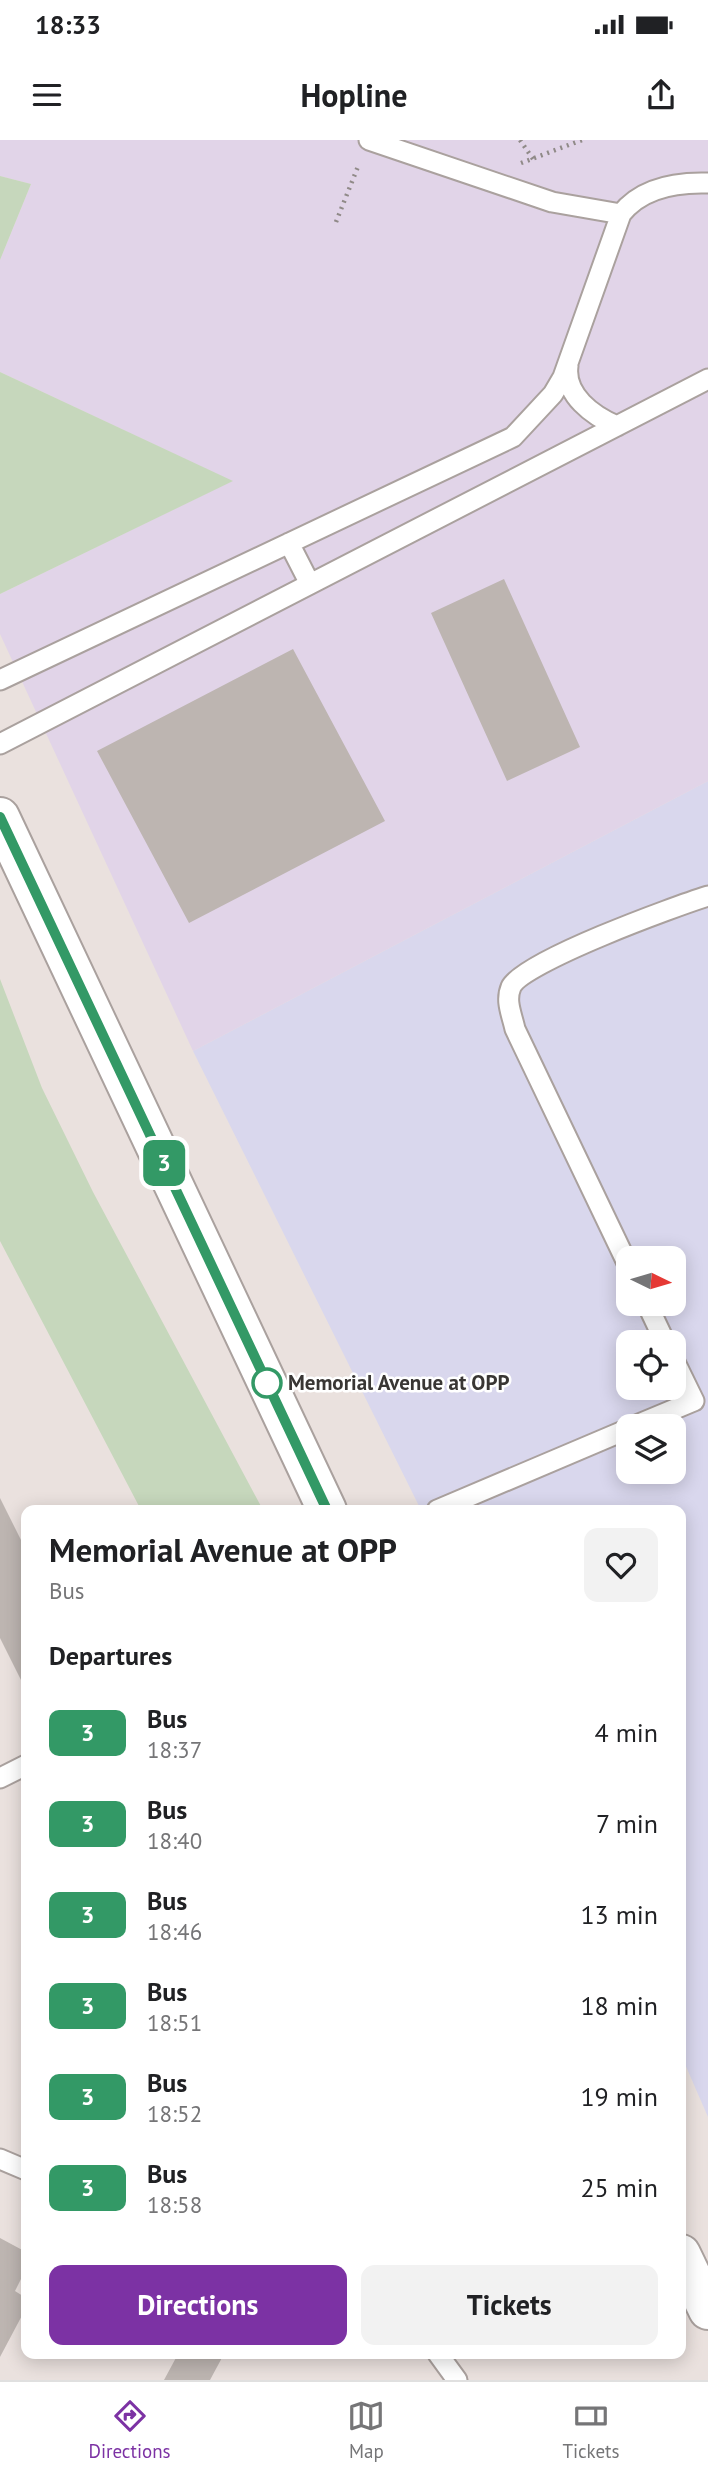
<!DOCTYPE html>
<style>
body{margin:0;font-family:"PT Sans",sans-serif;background:#f2f2f2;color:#202124;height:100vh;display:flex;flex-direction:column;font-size:26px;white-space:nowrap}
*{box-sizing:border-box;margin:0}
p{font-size:23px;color:#757577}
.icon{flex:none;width:38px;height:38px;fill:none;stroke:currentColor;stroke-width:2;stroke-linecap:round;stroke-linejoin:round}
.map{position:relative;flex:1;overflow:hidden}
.sheet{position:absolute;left:21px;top:1365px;width:665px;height:854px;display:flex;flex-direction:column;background:#fff;border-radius:14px;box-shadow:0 4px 18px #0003}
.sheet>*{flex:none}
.badge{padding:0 14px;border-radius:10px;font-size:24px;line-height:46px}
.needle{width:46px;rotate:95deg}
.tools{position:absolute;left:616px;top:1106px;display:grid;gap:14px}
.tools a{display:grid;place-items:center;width:70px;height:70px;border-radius:14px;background:#fff;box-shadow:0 4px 18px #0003;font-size:35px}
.map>.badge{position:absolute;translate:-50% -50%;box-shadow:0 0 0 4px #fff}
h2{padding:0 28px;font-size:26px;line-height:63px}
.round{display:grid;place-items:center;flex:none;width:74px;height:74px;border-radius:14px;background:#f2f2f2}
.overview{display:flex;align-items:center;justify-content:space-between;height:119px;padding:0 28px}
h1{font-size:33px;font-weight:600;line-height:52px}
.primary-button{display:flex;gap:14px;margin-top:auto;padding:14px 28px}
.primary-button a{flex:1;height:80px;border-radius:14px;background:#7c32a4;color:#fff;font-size:28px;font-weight:600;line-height:80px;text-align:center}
.primary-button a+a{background:#f2f2f2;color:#202124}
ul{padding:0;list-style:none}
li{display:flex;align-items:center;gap:21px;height:91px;padding:0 28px}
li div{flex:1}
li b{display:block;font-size:26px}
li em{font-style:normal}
li .badge{min-width:77px;font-weight:700;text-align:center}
.status{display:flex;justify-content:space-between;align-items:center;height:49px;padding:0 35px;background:#fff;direction:ltr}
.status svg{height:19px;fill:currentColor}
header{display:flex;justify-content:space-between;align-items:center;height:91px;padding:0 28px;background:#fff;font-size:32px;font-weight:600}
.dock{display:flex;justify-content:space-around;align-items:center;height:98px;border-top:2px solid #e0e0e0;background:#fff;font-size:19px;color:#757577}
.dock a{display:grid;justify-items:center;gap:4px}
.dock .active{color:#7c32a4}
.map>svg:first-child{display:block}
.commercial{fill:#d9d7ed;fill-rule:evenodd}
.education{fill:#e1d4e8}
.green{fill:#c6d7bc}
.building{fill:#bdb5b1}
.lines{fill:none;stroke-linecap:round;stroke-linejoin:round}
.service-casing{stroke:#aaa19e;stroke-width:23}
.secondary-casing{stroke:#aaa19e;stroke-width:42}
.path{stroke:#908a88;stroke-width:4.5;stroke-dasharray:2 5;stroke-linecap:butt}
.service{stroke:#fff;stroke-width:19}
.secondary{stroke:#fff;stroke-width:38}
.line-casing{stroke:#fff;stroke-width:16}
.line{stroke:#396;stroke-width:10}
.stop-dot{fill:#fff;stroke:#396;stroke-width:3.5}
.labels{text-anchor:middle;stroke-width:5;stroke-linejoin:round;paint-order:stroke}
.stop-label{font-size:21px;font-weight:bold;fill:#393634;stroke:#fff;text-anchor:start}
</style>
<div class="status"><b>18:33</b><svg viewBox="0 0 49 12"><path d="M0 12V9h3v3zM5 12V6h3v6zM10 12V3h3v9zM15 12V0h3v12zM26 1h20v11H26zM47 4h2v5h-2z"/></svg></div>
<header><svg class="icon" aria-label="menu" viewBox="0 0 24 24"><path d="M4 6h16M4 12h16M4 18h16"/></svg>Hopline<svg class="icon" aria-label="share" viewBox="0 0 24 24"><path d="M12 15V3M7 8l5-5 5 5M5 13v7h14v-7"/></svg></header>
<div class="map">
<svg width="708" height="2240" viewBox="0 0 708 2240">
<rect width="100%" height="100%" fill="#eae1de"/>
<path class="commercial" d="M708,641V1977L681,1915V1370H421L193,911ZM628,1118H674V1164H628ZM628,1202H674V1248H628ZM628,1286H674V1332H628Z"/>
<path class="education" d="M0,0H708V641L193,911L0,494V454L232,341L0,232V120L31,44L0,36Z"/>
<path class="green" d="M0,36L31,44L0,120Z
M0,232L233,341L0,454Z
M0,839L42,948L93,1052L263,1370H141L0,1101Z"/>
<path class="building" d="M504,439L580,607L507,641L431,473Z
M293,509L385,681L189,783L97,611Z
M0,1358L26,1410V1550L0,1498Z
M0,2098L26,2112V2129L15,2151L26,2158V2168L0,2217Z
M178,2214H224L210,2240H164Z"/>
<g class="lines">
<defs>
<path id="service" d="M369,0L552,62L621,74
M568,226C564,255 593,276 617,286
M289,403L310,444
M0,540L513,297L553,254L563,237L621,74C642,47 676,42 708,43
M0,604L708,239
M628,1125L515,889C512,875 505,861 511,847C522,822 676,766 708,756
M647,1164L665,1202
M634,1286L694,1261L674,1220
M437,1370L628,1289
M0,1638L26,1625
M0,2019L26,2030
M438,2214L457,2240"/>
<path id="secondary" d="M0,677L327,1370
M681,2114L708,2170"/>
</defs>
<use href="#service" class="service-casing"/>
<use href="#secondary" class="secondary-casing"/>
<path class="path" d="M520,0L533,19
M521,23L582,0
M336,82L359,24"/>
<use href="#service" class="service"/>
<use href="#secondary" class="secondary"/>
</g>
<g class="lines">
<defs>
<path id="line" d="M0,677L327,1370"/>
</defs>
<use href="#line" class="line-casing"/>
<use href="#line" class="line"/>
</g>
<circle class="stop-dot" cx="267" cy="1243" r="14"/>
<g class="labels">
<g class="stop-label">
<text x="288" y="1250">Memorial Avenue at OPP</text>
</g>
</g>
</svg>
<div class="tools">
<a><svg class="needle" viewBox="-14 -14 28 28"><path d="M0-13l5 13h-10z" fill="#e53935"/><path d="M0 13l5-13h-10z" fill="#757577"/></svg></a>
<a><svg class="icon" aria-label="locate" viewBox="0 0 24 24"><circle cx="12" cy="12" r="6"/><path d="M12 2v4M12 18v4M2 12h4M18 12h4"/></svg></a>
<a><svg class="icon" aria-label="layers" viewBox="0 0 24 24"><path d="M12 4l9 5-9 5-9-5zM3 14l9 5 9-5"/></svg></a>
</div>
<b class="badge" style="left:164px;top:1023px;background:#396;color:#fff">3</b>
<section class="sheet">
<div class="overview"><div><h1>Memorial Avenue at OPP</h1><p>Bus</p></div><a class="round"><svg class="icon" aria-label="heart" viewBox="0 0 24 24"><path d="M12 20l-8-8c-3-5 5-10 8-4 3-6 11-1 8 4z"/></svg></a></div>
<h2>Departures</h2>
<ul>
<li><span class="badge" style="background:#396;color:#fff">3</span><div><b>Bus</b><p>18:37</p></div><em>4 min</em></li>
<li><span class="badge" style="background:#396;color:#fff">3</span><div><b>Bus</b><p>18:40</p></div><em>7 min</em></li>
<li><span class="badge" style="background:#396;color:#fff">3</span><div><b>Bus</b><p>18:46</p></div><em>13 min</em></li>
<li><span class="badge" style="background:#396;color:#fff">3</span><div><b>Bus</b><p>18:51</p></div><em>18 min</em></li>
<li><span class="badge" style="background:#396;color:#fff">3</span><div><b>Bus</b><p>18:52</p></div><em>19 min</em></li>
<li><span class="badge" style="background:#396;color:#fff">3</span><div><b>Bus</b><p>18:58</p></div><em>25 min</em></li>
</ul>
<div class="primary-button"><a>Directions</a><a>Tickets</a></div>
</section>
</div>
<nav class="dock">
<a class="active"><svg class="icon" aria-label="directions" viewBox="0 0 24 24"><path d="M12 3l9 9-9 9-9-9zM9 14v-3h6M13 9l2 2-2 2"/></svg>Directions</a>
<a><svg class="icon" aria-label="map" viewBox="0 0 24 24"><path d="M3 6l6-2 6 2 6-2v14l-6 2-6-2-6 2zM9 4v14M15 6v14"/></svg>Map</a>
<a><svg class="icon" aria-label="tickets" viewBox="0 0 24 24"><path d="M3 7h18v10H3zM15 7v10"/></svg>Tickets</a>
</nav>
